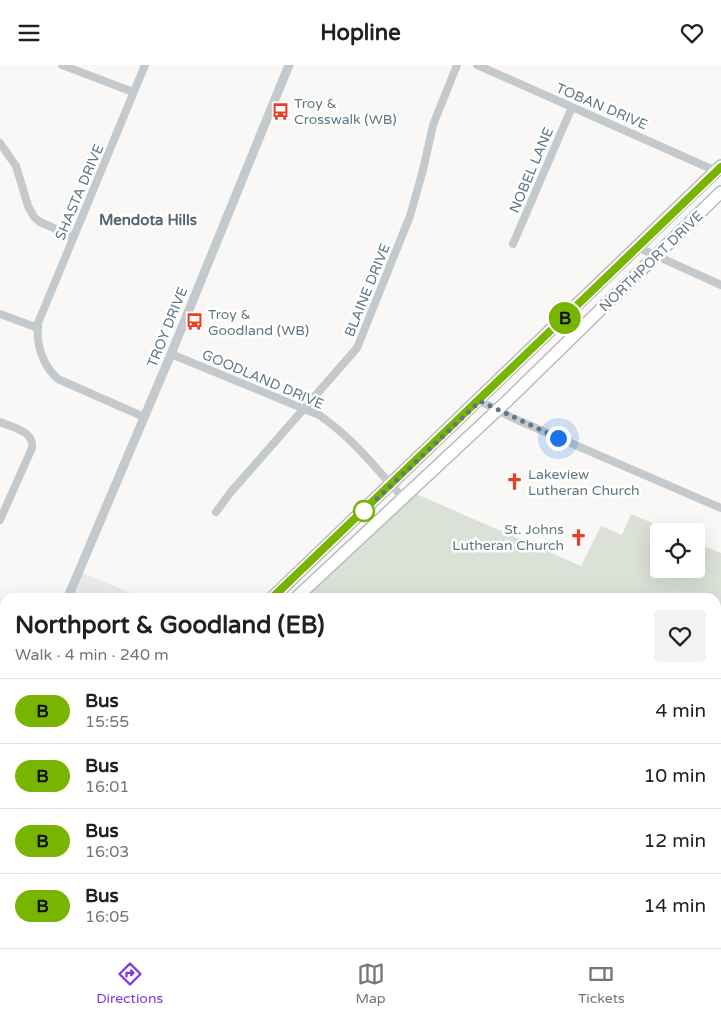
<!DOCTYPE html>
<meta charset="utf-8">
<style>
body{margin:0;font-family:"Varela Round",sans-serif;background:#f2f2f2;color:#202124;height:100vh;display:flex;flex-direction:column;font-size:19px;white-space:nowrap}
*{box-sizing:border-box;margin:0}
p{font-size:16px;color:#757577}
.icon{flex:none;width:28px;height:28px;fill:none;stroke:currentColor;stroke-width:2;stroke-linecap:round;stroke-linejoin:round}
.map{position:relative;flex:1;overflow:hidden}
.details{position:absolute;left:0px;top:528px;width:721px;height:356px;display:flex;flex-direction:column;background:#fff;border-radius:15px 15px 0 0;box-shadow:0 5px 20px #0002}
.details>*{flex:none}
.badge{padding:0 10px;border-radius:16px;font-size:18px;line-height:32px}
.buttons{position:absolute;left:650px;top:458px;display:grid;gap:10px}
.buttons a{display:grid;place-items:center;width:55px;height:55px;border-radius:5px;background:#fff;box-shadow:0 5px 20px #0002;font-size:25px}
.you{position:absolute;width:25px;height:25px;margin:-12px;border:4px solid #fff;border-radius:50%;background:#1a73e8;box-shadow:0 0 0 8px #1a73e833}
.map>.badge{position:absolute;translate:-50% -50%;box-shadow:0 0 0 2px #fff}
.round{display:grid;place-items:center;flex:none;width:52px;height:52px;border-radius:5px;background:#f2f2f2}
.head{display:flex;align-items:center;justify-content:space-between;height:85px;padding:0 15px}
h1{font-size:24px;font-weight:800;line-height:38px}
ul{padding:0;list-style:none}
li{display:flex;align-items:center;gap:15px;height:65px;padding:0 15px;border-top:1px solid #e0e0e0}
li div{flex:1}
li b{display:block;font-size:19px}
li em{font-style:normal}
li .badge{min-width:55px;font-weight:700;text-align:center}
header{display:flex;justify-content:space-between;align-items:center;height:65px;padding:0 15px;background:#fff;font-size:22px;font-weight:800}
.menu{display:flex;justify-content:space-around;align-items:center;height:70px;border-top:1px solid #e0e0e0;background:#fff;font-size:14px;color:#757577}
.menu a{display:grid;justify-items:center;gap:2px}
.menu .selected{color:#7c3aed}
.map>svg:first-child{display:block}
.built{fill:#e9eae9}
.green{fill:#dbe1d7}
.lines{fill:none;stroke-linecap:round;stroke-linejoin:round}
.primary-casing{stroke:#b7bcc0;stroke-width:14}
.minor{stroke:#c3c9cc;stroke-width:8}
.tertiary{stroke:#c3c9cc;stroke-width:9}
.primary{stroke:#fff;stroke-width:11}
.line-casing{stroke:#fff;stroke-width:11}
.line{stroke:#78b500;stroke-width:8}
.walk{stroke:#627782;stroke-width:5;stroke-dasharray:0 9}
.stop-dot{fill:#fff;stroke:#78b500;stroke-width:2.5}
.labels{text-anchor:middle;stroke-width:5;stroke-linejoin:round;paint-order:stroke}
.poi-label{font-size:14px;fill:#627782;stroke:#fff;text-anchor:start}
.street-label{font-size:14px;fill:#627782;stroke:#fff}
.neighbourhood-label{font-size:15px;font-weight:bold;fill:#55646d;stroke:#fff}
</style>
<header><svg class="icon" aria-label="menu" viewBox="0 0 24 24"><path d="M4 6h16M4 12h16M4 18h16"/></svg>Hopline<svg class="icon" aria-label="heart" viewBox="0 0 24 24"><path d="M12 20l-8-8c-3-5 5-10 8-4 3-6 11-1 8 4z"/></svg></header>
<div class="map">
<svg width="721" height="883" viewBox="0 0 721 883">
<rect width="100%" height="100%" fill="#f9f8f6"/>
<path class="built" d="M79,506L140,532H68Z
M5,681V772L0,776V693Z
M5,793V861L0,865V797Z"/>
<path class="green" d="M414,428L581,501L601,461L622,470L631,449L671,466H659V504H696V478L721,488V883H693L683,879H716V532H303Z
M0,582L5,584V663L0,675Z"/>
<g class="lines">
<defs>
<path id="primary" d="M273,532L721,101
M297,532L506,337L721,127
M0,776L5,772
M0,797L5,793"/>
</defs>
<use href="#primary" class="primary-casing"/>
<path class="minor" d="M62,0L133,27
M477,0L716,106
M0,78L16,101L28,141L34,152L40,157L74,172
M513,179L572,42
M637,182L721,220
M0,249L38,263
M171,289L319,350C353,373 376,404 404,434
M480,336L515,354L721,443
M144,352L58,314C42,300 36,279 38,258L145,0
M0,357C14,363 34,366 32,383L0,455
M216,447L230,428L357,283L410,151L423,105L433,60L457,0
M0,575L5,577
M533,879L544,883
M215,883L217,879
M375,883L377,879
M506,883L513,879"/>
<path class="tertiary" d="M68,532L171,289L289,0
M0,693L5,681"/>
<use href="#primary" class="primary"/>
</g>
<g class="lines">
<defs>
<path id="line" d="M273,532L721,102"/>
</defs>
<use href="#line" class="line-casing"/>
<use href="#line" class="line"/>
<path class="walk" d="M364,446L480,336L558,373"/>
</g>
<defs>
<symbol id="bus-bare" viewBox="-9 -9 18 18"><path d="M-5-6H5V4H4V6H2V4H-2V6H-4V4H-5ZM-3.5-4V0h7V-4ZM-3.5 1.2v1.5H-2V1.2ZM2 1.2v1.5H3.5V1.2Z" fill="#e94025" stroke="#fff" stroke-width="2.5" paint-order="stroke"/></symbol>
<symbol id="church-bare" viewBox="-9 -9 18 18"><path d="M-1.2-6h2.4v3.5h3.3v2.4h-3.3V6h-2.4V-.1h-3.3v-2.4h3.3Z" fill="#e94025" stroke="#fff" stroke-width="2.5" paint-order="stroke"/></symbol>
</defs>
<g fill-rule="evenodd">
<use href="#bus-bare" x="268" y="34" width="25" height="25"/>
<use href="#bus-bare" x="182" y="244" width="25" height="25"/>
<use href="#church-bare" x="502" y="404" width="25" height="25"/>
<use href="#church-bare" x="566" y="460" width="25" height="25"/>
</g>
<circle class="stop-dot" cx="364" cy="446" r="10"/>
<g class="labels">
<g class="poi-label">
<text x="294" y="43">Troy &amp;<tspan x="294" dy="16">Crosswalk (WB)</tspan></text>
<text x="208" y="254">Troy &amp;<tspan x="208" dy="16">Goodland (WB)</tspan></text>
<text x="528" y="414">Lakeview<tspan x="528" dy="16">Lutheran Church</tspan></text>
<text x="564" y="469" text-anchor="end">St. Johns<tspan x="564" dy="16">Lutheran Church</tspan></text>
</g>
<g class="street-label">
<text transform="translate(602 41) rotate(23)" y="5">TOBAN DRIVE</text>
<text transform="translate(531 105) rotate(-67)" y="5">NOBEL LANE</text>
<text transform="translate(79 127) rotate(-67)" y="5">SHASTA DRIVE</text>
<text transform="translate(651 196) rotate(-44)" y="5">NORTHPORT DRIVE</text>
<text transform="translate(367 225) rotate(-68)" y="5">BLAINE DRIVE</text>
<text transform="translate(167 262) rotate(-68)" y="5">TROY DRIVE</text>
<text transform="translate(263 314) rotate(23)" y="5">GOODLAND DRIVE</text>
</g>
<g class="neighbourhood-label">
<text x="148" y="160">Mendota Hills</text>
</g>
</g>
</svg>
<div class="buttons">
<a><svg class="icon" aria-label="locate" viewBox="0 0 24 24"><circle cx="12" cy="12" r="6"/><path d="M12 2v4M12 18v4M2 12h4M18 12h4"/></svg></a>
</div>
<div class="you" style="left:558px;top:373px"></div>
<b class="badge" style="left:565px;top:253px;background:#78b500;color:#111">B</b>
<section class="details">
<div class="head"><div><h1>Northport &amp; Goodland (EB)</h1><p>Walk · 4 min · 240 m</p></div><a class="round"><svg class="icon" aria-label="heart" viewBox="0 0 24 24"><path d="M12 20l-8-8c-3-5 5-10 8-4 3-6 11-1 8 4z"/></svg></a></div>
<ul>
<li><span class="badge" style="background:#78b500;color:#111">B</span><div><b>Bus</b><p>15:55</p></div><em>4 min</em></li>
<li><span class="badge" style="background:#78b500;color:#111">B</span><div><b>Bus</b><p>16:01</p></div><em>10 min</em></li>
<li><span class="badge" style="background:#78b500;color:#111">B</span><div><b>Bus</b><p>16:03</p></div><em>12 min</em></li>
<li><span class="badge" style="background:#78b500;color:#111">B</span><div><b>Bus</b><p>16:05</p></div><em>14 min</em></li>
</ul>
</section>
</div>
<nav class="menu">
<a class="selected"><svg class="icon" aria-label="directions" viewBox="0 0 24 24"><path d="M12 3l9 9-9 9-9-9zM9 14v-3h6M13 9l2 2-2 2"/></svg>Directions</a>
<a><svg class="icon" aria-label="map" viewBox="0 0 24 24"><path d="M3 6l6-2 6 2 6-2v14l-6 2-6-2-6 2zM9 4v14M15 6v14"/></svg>Map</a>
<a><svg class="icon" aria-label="tickets" viewBox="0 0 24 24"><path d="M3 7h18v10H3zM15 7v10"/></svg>Tickets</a>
</nav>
